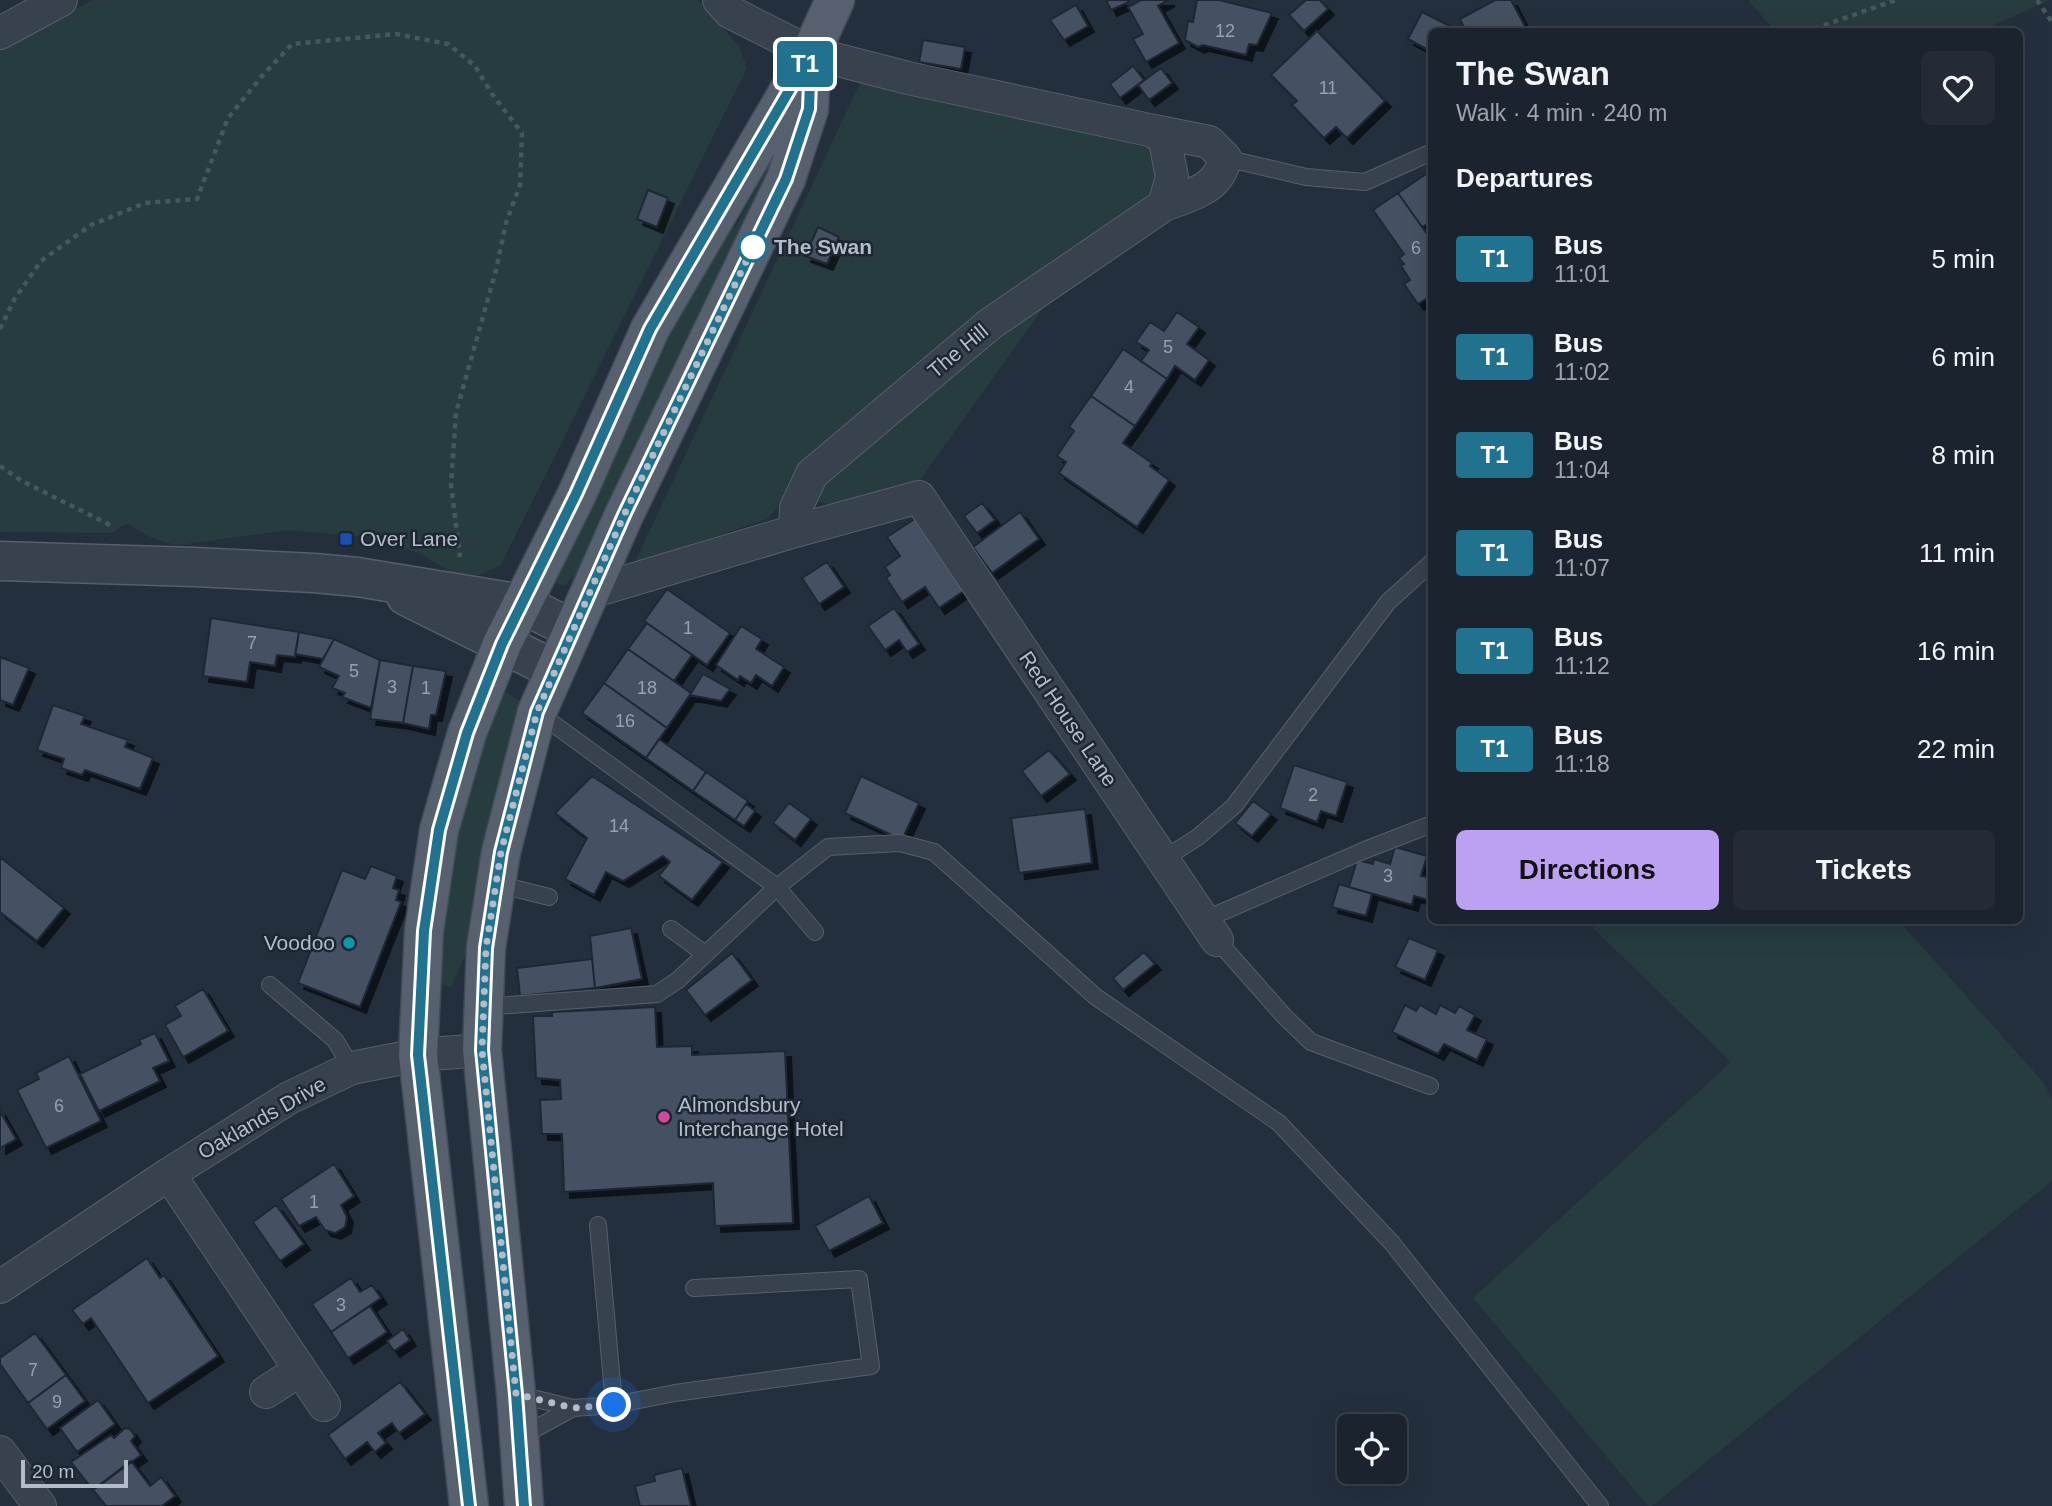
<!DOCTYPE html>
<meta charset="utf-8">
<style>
body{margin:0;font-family:Helvetica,sans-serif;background:#242b36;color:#f1f3f6;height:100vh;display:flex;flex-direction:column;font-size:26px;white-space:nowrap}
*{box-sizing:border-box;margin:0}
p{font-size:23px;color:#a0a4aa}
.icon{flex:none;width:38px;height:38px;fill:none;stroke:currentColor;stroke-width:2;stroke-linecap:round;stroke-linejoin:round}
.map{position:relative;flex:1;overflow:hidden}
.panel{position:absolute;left:1428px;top:28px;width:595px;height:896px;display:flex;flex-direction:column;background:#1b232e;border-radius:10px;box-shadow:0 7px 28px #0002,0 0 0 2px #39404a}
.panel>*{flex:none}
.badge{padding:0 14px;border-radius:5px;font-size:24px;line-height:46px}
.buttons{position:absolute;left:1337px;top:1414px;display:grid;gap:14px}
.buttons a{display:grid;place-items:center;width:70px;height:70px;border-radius:10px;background:#1b232e;box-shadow:0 7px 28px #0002,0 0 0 2px #39404a;font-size:35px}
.scale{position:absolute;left:21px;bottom:18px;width:107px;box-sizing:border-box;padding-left:7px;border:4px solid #b4bcc9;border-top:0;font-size:19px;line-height:24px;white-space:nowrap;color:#b4bcc9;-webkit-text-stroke:5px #1d2633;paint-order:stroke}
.you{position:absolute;width:35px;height:35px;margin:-18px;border:5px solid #fff;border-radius:50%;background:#1a73e8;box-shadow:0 0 0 10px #1a73e833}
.map>.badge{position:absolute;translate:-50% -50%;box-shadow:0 0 0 4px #fff}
h2{padding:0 28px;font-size:26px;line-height:63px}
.round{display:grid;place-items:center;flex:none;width:74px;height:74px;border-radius:10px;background:#242b36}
.head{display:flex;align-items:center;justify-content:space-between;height:119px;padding:0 28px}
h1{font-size:33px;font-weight:700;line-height:52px}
.primary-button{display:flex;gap:14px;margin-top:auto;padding:14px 28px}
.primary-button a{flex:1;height:80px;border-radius:10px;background:#bca0f2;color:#111;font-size:28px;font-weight:700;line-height:80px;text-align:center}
.primary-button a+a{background:#242b36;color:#f1f3f6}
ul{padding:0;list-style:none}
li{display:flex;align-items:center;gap:21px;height:98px;padding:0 28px}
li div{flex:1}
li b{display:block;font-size:26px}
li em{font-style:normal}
li .badge{min-width:77px;font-weight:700;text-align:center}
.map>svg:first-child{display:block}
.green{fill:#263c3f}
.building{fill:#455162;stroke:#1f2835;stroke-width:2;filter:url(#shadow)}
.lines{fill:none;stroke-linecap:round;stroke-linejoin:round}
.service-casing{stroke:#565f6c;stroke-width:18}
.minor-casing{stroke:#565f6c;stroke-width:34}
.tertiary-casing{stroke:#565f6c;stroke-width:41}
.primary-casing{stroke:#414a57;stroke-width:41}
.path{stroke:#44595c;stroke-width:4.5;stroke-dasharray:5 5;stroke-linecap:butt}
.service{stroke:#38414e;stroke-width:16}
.minor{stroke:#38414e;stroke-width:32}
.tertiary{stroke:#38414e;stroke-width:38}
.primary{stroke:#56606e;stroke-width:38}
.line-casing{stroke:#fff;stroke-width:16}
.line{stroke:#20728f;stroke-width:10}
.walk{stroke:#b4bcc9;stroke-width:7;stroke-dasharray:0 12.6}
.stop-dot{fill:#fff;stroke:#20728f;stroke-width:3.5}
.transit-dot{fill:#1a4fb4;stroke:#1d2633;stroke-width:2.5}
.culture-dot{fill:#0f9aa8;stroke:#1d2633;stroke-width:2.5}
.hotel-dot{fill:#d1479c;stroke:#1d2633;stroke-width:2.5}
.labels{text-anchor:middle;stroke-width:5;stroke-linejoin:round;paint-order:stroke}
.number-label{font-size:18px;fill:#98a1af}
.stop-label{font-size:21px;font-weight:bold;fill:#b4bcc9;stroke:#1d2633;text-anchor:start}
.street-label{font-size:21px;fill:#b4bcc9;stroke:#1d2633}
.poi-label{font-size:21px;fill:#b4bcc9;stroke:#1d2633;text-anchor:start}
</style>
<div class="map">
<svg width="2052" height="1506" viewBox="0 0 2052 1506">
<defs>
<filter id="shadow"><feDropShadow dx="6" dy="6" stdDeviation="0" flood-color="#0009"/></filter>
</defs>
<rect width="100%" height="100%" fill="#242f3e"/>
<path class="green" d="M93,0H698L739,46L747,68L501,565L479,575L462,578L419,553L367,537L288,530L179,545C158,542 144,535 127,523L112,533L0,532V48Z
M1748,0H2050L1981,31H1775Z
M861,81L1147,134C1150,144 1161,167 1160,177C1156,203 1106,227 1085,239L812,459L785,500L767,519L634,564Z
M769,164L775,169L588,563L564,586L549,581L631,400L721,230L735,228Z
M1039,306L1044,307L914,488L844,508L819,502L814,487L827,472Z
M502,690L525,704L484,844L465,956L451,987L436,983L448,881L467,789Z
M1624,921H1899L2044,1083L2052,1099V1181L1652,1506H1648L1473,1298L1731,1062L1592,927Z"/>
<path class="building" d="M1106,0H1128L1129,2L1111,10Z
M1141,0H1169L1158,6L1179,43L1146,62L1133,39L1143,34L1128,7Z
M1197,0H1219L1272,13L1257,45L1249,44L1246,55L1203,45L1198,47L1185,40L1188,21L1193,22Z
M1306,0H1320L1328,9L1304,31L1289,15Z
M1495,0H1511L1528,32H1466L1460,19Z
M1076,5L1088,26L1064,40L1050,20Z
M1422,12L1450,26L1447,32H1432V52L1408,39Z
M1317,31L1385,101L1347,138L1336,127L1324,138L1292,105L1297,101L1271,75Z
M923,40L965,47L961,69L919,62Z
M1133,66L1144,80L1120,98L1110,84Z
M1161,68L1172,83L1149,100L1138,85Z
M1432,170V221L1422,227L1398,193Z
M648,190L668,198L657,227L637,219Z
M1398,193L1432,241V295L1418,304L1404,284L1410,280L1401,266L1404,264L1399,258L1404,254L1373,210Z
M818,227L839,237L827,264L805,256Z
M1177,312L1199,327L1187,344L1209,360L1195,380L1175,366L1167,379L1141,361L1149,350L1136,342L1150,322L1164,331Z
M1123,349L1167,379L1135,426L1091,396Z
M1091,396L1135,426L1123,443L1152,463L1150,466L1169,480L1137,527L1059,473L1066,462L1057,456L1074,431L1069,427Z
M982,503L995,520L977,533L964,516Z
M1020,512L1039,539L992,573L973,547Z
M916,518L965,590L939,608L925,587L902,602L886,578L890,575L885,567L900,556L887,537Z
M827,562L844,587L819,604L802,578Z
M667,589L730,633L707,665L644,621Z
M894,608L919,644L907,652L899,640L885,650L868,626Z
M211,618L299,632L295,657L277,655L275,666L250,662L247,682L203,676Z
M647,623L692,655L674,681L628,649Z
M741,626L762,639L756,649L784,667L772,686L756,675L751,683L740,676L738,680L716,665Z
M299,632L334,639L323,659L295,654Z
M334,639L380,660L371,708L342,697L345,693L332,688L339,676L319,667Z
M628,649L691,693L667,728L604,683Z
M0,657L29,668L13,705L0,700Z
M380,660L413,666L403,723L370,719Z
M413,666L446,671L436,715H431L429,729L403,723Z
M703,674L730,689L721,701L690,695Z
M604,683L667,728L646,758L582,713Z
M53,705L85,716L81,724L128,740L125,747L153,758L140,789L85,770L82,775L61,768L64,759L37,750Z
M659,739L706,772L693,791L646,758Z
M1049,750L1070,774L1041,796L1022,771Z
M1294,765L1347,782L1336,816L1321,811L1317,822L1280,808Z
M706,772L748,801L735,820L693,791Z
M592,776L723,862L692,900L659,876L670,862L663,856L623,881L606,872L594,895L565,879L587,838L555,813Z
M861,776L919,803L902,840L845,813Z
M1253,801L1271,814L1252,836L1235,823Z
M789,803L811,819L795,840L773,823Z
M746,804L755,811L744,826L735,820Z
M1085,809L1092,863L1019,873L1011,818Z
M1395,847L1427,856L1421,876L1427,877L1429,870L1432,871V901L1414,896L1412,905L1349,887L1357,860L1373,864L1374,859L1390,864Z
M0,857L64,908L37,941L0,912Z
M371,866L397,876L393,888L399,890L396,900L401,902L360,1007L298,983L342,870L365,879Z
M1339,884L1372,894L1366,916L1332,907Z
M631,928L642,979L595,988L590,936Z
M1409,938L1438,950L1425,980L1395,967Z
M1144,952L1155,964L1123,990L1113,978Z
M732,953L752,980L705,1015L686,990Z
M592,959L595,988L520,996L517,968Z
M203,989L228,1031L183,1057L165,1025L181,1016L175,1006Z
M1405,1005L1416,1011L1420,1005L1436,1014L1440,1005L1455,1013L1459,1006L1475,1015L1467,1030L1487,1039L1477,1060L1444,1044L1438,1054L1392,1032Z
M655,1007L657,1047L692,1046V1055L785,1051L793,1223L715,1226L713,1183L564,1192L562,1134H542L540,1100L561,1099L560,1080L536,1078L533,1016H552V1012Z
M155,1033L169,1061L153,1068L160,1081L99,1111L80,1074L141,1044L139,1040Z
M69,1056L101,1121L46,1148L17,1090L39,1079L36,1073Z
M0,1111L16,1139L0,1148Z
M334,1164L354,1196L341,1205L347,1217L345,1227L335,1233L325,1230L316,1217L299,1226L281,1199Z
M869,1196L883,1223L829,1251L815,1226Z
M276,1205L304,1244L280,1261L253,1222Z
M147,1258L160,1278L164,1275L218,1356L148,1403L91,1318L83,1324L72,1310Z
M351,1278L360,1292L372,1285L381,1298L331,1332L312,1304Z
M370,1306L387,1332L348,1358L331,1332Z
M403,1329L410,1340L394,1351L387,1341Z
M35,1333L66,1375L28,1403L0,1364V1358Z
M66,1375L85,1401L47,1429L28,1403Z
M400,1382L425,1414L399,1433L392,1423L378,1433L386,1443L375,1452L367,1442L345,1459L328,1435Z
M98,1400L115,1424L77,1452L60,1428Z
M125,1428L130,1429L135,1436L131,1441L141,1455L93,1490L71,1462L111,1435L114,1438Z
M131,1461L150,1486L161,1477L175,1496L162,1506H106L93,1490Z
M682,1468L691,1506H640L635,1486L655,1481L654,1475Z"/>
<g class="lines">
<defs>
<path id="service" d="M1225,158L1306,177L1365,182L1432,152
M1162,860L1198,837L1234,806L1388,602L1432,562
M497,884L549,897
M1204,920L1365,850L1432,824
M671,929L705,954
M815,932L777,887L828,847L900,843L934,852L1096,997L1279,1123L1392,1243L1600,1506
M1217,940L1284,1016L1311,1042L1430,1086
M270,985L335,1040L352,1068
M483,1007L657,994L678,980L777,887L537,712
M516,1394L573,1408L614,1405L598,1225
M614,1405L675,1393L871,1366L859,1279L694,1288
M520,1437L573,1408"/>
<path id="minor" d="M719,0L730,12L811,53L908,78L1154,131L1165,141L1172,177L1164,205L990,324L812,474L796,508L795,531
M0,33L61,0
M1154,131L1209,142L1225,158C1219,190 1190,195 1164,205
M588,593L795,531L919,497L1217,940
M169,1174L324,1405
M0,1287L169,1174L289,1098L352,1068L418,1055L482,1050
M266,1392L300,1370
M0,1452L40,1506"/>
<path id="tertiary" d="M0,561L194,567L314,573L357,577L522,604L572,629
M406,596L555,670"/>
<path id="primary" d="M469,1506L418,1055L424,931L439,830L467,733L502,644L577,494L650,329L811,53L835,0
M524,1506L516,1394L482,1050L486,948L501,852L537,712L624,515L786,179L809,109L811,62"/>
</defs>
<use href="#service" class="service-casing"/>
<use href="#minor" class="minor-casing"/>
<use href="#tertiary" class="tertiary-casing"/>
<use href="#primary" class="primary-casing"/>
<path class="path" d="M2037,0L2052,22
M1805,32L1896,0
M0,329L15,298L41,261L91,225L145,203L197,199L228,118L262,76L292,44L396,34L448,44L475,66L492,94L522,133L520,185L506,223L496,270L456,413L451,485L460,557
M0,466L22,481L112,526"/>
<use href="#service" class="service"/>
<use href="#minor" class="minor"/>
<use href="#tertiary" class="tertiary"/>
<use href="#primary" class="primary"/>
</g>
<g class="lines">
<defs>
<path id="line" d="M469,1506L418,1055L424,931L439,830L467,733L502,644L576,494L650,329L811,53L809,109L786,179L624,515L537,712L501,852L486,948L482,1050L516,1394L524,1506"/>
</defs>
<use href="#line" class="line-casing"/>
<use href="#line" class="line"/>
<path class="walk" d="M614,1405L573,1408L516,1394L482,1050L486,948L501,852L537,712L624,515L755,243L753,247"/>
</g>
<circle class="stop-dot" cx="753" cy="247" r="14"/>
<rect class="transit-dot" x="339" y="532" width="14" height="14" rx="3.5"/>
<circle class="culture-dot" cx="349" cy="943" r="7"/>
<circle class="hotel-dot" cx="664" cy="1117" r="7"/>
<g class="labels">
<g class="number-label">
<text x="1225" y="37">12</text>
<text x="1328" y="94">11</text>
<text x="1416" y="254">6</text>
<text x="1168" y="353">5</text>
<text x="1129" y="393">4</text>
<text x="688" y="634">1</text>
<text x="252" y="649">7</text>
<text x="354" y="677">5</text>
<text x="392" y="693">3</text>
<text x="426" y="694">1</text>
<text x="647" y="694">18</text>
<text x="625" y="727">16</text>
<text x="1313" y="801">2</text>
<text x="619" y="832">14</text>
<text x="1388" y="882">3</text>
<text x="59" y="1112">6</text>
<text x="314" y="1208">1</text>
<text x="341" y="1311">3</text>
<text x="33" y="1376">7</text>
<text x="57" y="1408">9</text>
</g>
<g class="stop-label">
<text x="774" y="254">The Swan</text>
</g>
<g class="street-label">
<text transform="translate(958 351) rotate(-40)" y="7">The Hill</text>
<text transform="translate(1068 719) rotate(56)" y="7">Red House Lane</text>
<text transform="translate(262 1118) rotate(-30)" y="7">Oaklands Drive</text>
</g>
<g class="poi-label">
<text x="360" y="546">Over Lane</text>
<text x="335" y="950" text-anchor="end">Voodoo</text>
<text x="678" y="1112">Almondsbury<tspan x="678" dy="24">Interchange Hotel</tspan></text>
</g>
</g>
</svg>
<div class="buttons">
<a><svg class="icon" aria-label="locate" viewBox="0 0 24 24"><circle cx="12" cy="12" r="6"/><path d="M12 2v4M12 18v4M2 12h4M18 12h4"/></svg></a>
</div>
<div class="scale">20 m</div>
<div class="you" style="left:614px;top:1405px"></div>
<b class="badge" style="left:805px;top:64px;background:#20728f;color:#fff">T1</b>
<section class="panel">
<div class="head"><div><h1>The Swan</h1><p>Walk · 4 min · 240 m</p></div><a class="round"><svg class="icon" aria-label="heart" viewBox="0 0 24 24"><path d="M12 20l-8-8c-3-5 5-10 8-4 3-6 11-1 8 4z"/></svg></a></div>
<h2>Departures</h2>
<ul>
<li><span class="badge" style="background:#20728f;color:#fff">T1</span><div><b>Bus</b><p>11:01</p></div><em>5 min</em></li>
<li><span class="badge" style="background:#20728f;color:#fff">T1</span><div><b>Bus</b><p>11:02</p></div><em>6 min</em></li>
<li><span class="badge" style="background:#20728f;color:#fff">T1</span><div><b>Bus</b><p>11:04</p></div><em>8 min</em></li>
<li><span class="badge" style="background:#20728f;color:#fff">T1</span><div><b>Bus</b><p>11:07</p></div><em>11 min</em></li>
<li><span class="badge" style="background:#20728f;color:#fff">T1</span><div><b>Bus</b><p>11:12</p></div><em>16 min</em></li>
<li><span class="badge" style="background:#20728f;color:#fff">T1</span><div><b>Bus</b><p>11:18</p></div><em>22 min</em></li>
</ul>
<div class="primary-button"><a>Directions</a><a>Tickets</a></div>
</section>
</div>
